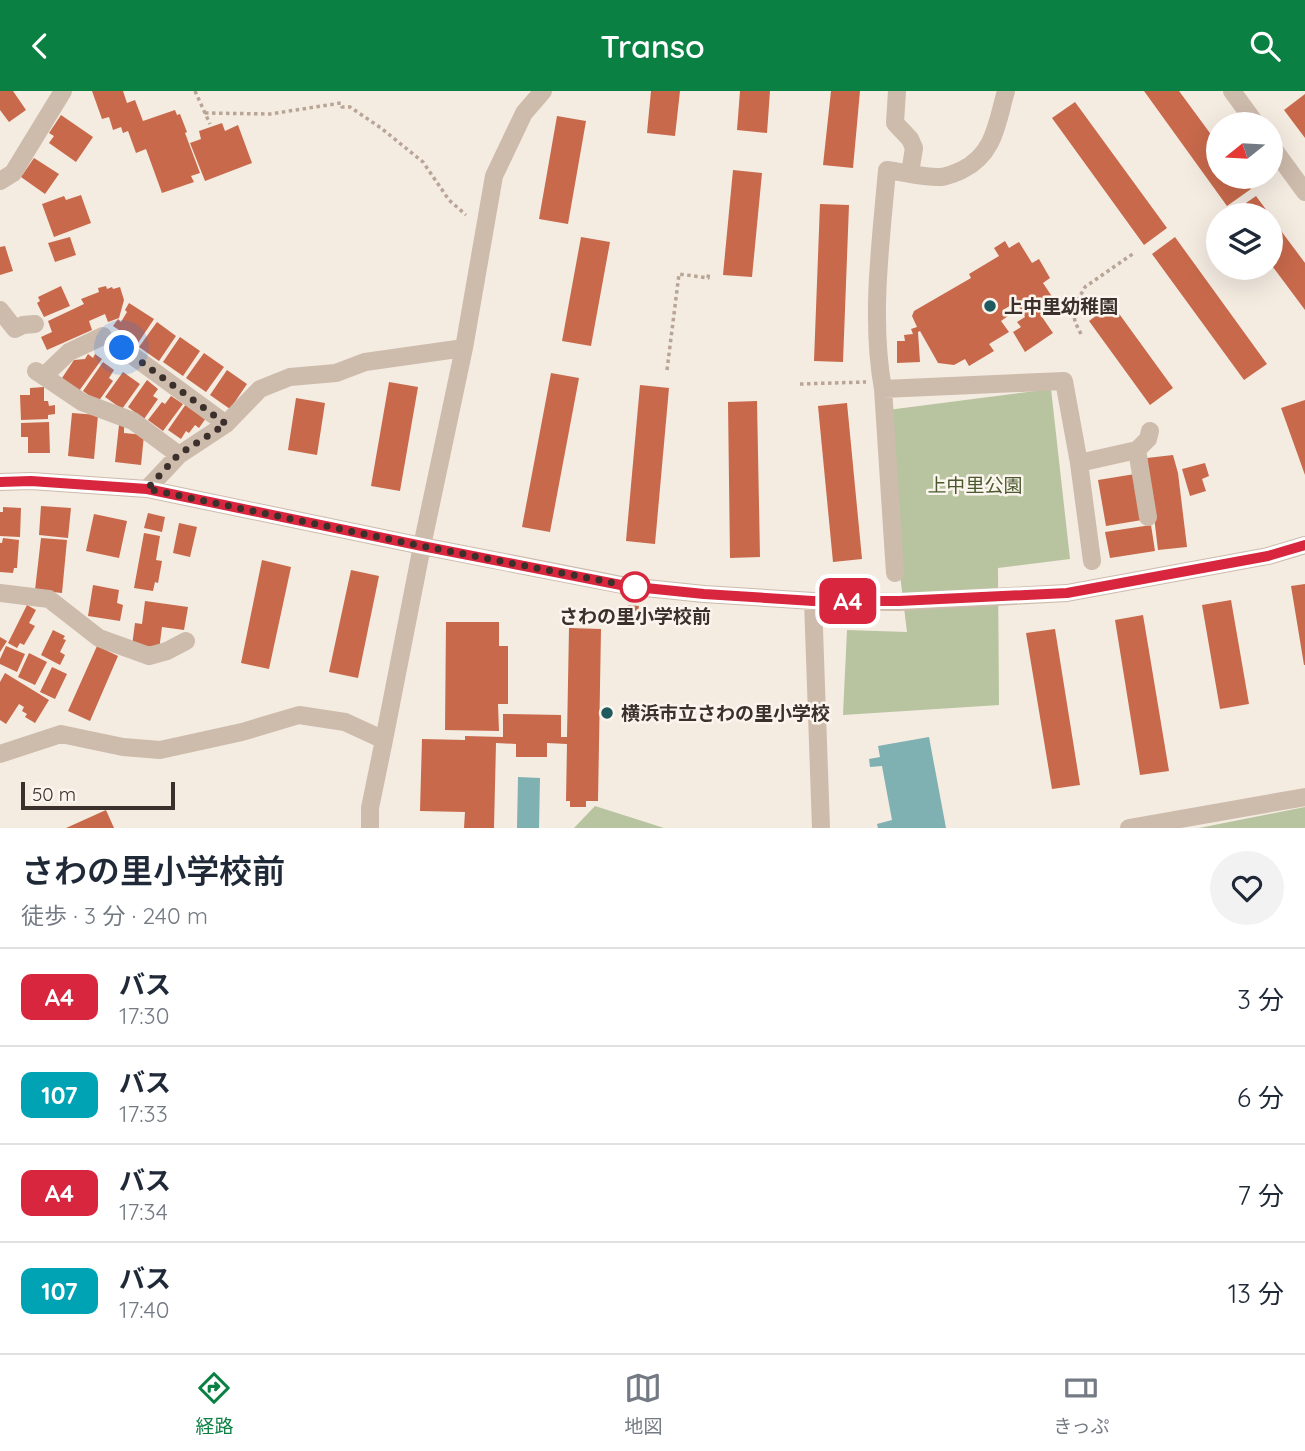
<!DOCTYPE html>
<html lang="ja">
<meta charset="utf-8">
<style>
body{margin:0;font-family:Quicksand,"Noto Sans JP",sans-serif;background:#f2f2f3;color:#1f2937;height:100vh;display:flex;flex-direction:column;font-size:26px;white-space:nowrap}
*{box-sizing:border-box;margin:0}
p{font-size:23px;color:#747a83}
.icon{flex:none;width:38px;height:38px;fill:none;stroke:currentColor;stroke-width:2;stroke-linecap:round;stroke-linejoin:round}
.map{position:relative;height:737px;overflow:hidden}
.details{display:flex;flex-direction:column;background:#fff;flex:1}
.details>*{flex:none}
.badge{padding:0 14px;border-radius:10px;font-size:24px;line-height:46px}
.needle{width:46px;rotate:252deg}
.buttons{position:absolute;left:1206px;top:21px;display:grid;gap:14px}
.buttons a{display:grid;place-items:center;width:77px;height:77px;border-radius:50%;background:#fff;box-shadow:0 7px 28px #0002;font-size:35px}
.scale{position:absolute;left:21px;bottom:18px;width:154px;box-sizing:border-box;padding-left:7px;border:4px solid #3b302b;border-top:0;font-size:19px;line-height:24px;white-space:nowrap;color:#3b302b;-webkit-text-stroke:5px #fbf5ee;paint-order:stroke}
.you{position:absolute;width:35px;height:35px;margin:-18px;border:5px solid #fff;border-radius:50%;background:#1a73e8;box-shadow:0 0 0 10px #1a73e833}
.map>.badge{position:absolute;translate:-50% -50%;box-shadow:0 0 0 4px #fff}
.round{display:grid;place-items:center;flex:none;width:74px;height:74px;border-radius:37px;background:#f2f2f3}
.head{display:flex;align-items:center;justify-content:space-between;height:119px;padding:0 21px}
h1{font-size:33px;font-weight:600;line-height:52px}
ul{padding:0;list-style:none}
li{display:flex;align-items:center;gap:21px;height:98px;padding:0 21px;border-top:2px solid #e0e1e3}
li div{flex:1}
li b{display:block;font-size:26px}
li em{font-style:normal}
li .badge{min-width:77px;font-weight:700;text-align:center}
header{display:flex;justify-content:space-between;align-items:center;height:91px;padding:0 21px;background:#0b8043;color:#fff;font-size:32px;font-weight:600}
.tab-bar{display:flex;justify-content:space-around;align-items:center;height:98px;border-top:2px solid #e0e1e3;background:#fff;font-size:19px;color:#747a83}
.tab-bar a{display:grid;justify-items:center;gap:4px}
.tab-bar .on{color:#0b8043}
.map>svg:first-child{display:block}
.green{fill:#b8c4a0}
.water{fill:#7fb0b2}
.building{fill:#c8694b}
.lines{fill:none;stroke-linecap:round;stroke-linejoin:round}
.path{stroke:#b9a596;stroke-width:3.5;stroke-dasharray:3.5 3.5;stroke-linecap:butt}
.minor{stroke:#cdbbac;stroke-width:18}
.line-casing{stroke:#fff;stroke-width:16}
.line{stroke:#d7263d;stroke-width:10}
.walk{stroke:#3b302b;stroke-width:7;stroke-dasharray:0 12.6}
.poi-dot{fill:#1f5a5e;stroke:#fbf5ee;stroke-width:2.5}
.stop-dot{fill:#fff;stroke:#d7263d;stroke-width:3.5}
.labels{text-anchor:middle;stroke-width:5;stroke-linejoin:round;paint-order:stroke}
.poi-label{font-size:19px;font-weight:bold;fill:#3b302b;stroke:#fbf5ee;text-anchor:start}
.park-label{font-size:19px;fill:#4a5a2e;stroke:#fbf5ee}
.stop-label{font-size:19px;font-weight:bold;fill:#3b302b;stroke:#fbf5ee}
</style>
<header><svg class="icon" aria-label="back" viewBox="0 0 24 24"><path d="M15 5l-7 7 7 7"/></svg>Transo<svg class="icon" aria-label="search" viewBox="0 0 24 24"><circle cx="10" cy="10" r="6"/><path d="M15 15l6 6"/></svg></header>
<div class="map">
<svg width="1305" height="737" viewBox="0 0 1305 737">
<rect width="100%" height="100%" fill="#f4ebe1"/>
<path class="green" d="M1051,298L1070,468L998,477L999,614L843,624L847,539L907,541L880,320Z
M595,715L664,737H574Z
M1305,716V737H1199Z"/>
<path class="water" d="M929,646L946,737H878L877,733L892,729L882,675L870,676L869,668L880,666L878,655Z
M518,686L540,687L539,737H517Z"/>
<path class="building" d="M0,0H13L26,19L9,31L0,19Z
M92,0H123L127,12L135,9L143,30L175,19L177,24L180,23L187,41L185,42L200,82L191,85L194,91L162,102L146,58L136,62L128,40L123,42L121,36L113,39L109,26L102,28Z
M651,0H680L675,45L647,42Z
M740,0H770L767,42L737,39Z
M831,0H860L853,77L823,74Z
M1144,0H1179L1218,53V86H1242L1251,98L1227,115Z
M1305,3V47L1284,19Z
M1075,11L1167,137L1144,154L1052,27Z
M61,24L93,46L76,71L49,52L54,45L49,42Z
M557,25L586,30L568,133L539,128Z
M222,32L225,40L238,34L252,72L205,90L190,52L201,48L199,40Z
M34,67L59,83L45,103L21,86Z
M733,79L762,82L752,186L723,184Z
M81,104L91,132L54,146L42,113L64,105L66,109Z
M1256,105L1270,124H1236L1233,121Z
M820,113L849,114L843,271L814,270Z
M1270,125L1305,172V219L1270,172Z
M70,146L76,164L55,171L48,152Z
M581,146L610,151L591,255L562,250Z
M1175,146L1267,273L1244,289L1152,163Z
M1005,150L1009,157L1019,151L1032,172L1039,168L1050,187L1043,192L1057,213L1040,223L1053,242L1025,261L1013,241L1021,236L1017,231L1025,226L1016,211L1003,219L1008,225L1001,230L1009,241L989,253L994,260L969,275L965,268L954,274L938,272L920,240L918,241L920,271L897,272V250H905L904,244L913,243L911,238L917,236L912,225L914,220L971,187L969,183L999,165L994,157Z
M5,155L13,180L0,184V156Z
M61,195L70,215L44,226L37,212L40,210L38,206Z
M106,195L107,198L112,196L113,198L120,196L124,209L119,227L108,231L105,223L89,230L92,239L47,259L41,246L52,241L48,230L84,213L81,208L99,201L98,197Z
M129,212L154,228L136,255L120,244L122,241L113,235L118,228L121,231L127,221L125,219Z
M1112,213L1173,297L1150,314L1089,230Z
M157,231L176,245L159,270L139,256Z
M180,246L200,260L183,285L163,271Z
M204,262L224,276L206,301L186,287Z
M88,263L93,267L95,263L102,268L79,300L62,287L74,269L85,268Z
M103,271L114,279L109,287L113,290L98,311L83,300Z
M227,279L247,293L230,318L210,304Z
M123,281L140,293L122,318L105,306Z
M551,282L579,287L550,441L522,436Z
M147,289L158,298L153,305L158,308L144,328L128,316Z
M389,291L418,296L400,400L371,395Z
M640,294L669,297L655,453L626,450Z
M44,296V310H48L49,315L55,314V323L48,324V328L21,329L20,304H30V297Z
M171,305L183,313L163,340L148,329L162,311L165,313Z
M296,307L325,312L317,364L288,359Z
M1305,309V384L1281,317Z
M757,310L760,466L730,467L728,311Z
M847,312L862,468L833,471L818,315Z
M186,313L206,327L199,337L195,334L189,342L186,340L181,348L168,339Z
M72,322L98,324L94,368L68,365Z
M49,331L50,362H28V346H21V332Z
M119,334L124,335V342L144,344L141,374L115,371Z
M1173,364L1178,382L1187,456L1158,459L1147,367Z
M1205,372L1209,385L1202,388L1206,400L1190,405L1182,378Z
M1135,383L1142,429L1106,435L1098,389Z
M41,415L71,417L68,447L39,444Z
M3,416L21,417L20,446L0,445V421H3Z
M148,422L165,426L162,441L144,437Z
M94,423L127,430L119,467L86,460Z
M179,432L197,436L190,466L173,462Z
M1151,434L1155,460L1110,467L1105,441Z
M144,442L160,445L156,469L162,470L158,492L155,491L153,500L134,497Z
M3,447L19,449L17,477H14L13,482L0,481V452H2Z
M41,447L67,449L62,502L35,499Z
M262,469L291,476L269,578L241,572Z
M351,479L379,485L358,587L329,581Z
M1305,493V574H1304L1291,495Z
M93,494L119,499L117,512L123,514L120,530L88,525Z
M1231,509L1249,613L1220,618L1202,514Z
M145,510L188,516L184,539L162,536L159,559L132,555L135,532L142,533Z
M27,514L36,519L29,532L35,535L24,554L20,552L17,557L8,552Z
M628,514L639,515L638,520L628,519Z
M1143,524L1169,680L1140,684L1115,529Z
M446,531H499V555H508V613H498L499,640L445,639Z
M569,537L601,538L598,710H586V716H570V710H566L567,653L547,652V666H516V653L496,652L494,737H464L465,721L420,720L422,648L465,649V645L503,646V623L561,624V646H567Z
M1055,538L1080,694L1052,698L1026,542Z
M53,539L65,545L63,548L66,549L60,561L65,564L60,574L41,564Z
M0,546L7,550L0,561Z
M6,555L25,563L17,581L0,573V568Z
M97,555L118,565L90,630L68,620Z
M29,562L47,571L35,594L18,586Z
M52,576L67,583L55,608L40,601Z
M5,582L49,609L35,632L25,626L27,623L22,620L24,616L19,613L6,633L0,629V591Z
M106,719L114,737H66Z"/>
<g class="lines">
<path class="path" d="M195,0L210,33
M205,22L270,23L341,12L342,16H350L381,37L423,71L449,109L466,124
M1081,243L1075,231L1074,224L1079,207L1085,196L1134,162
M667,279L679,183L708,187L709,180
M800,293L866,291"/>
<path class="minor" d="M897,0L895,32L910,48L914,57L910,82
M1232,0L1256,33
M1270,53L1305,101
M0,90L13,82L63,0
M0,219L15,238L23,234L35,233
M122,257L226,333
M36,280L82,311L133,330L179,364
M45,284L69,261L103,245
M883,298L1064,290L1079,372L1092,470
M1137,359L1148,426
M1079,372L1137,359L1148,348L1150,340
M0,391L31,390L147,398L422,455L627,495L704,503L813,510L899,511L1067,502L1268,465L1305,454
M147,398L179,364L226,333L260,298L290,286L336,282L365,271L464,257
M895,482L883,298C870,226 881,151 887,79C903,81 925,87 941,86C949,85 955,82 962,79C995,63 997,31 1006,0
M0,502L49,508L99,547L149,565L167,560L186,550
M813,510L821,737
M0,663L61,643L123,656L160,659L242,641L299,624L345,631L384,649
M370,737V717L384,649L422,455L464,257L494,85L524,22L543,0
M1129,737L1305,706"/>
</g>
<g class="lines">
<defs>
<path id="line" d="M0,391L31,390L147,398L422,455L626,495L704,503L813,510H899L1067,502L1268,465L1305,454"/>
</defs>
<use href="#line" class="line-casing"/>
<use href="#line" class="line"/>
<path class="walk" d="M122,257L226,333L178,364L147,398L422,455L635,496"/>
</g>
<g class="poi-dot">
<circle cx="990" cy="215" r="7"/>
<circle cx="607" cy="622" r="7"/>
</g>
<circle class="stop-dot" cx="635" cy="496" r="14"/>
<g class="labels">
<g class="poi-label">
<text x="1004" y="222">上中里幼稚園</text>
<text x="621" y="629">横浜市立さわの里小学校</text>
</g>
<g class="park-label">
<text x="975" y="401">上中里公園</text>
</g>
<g class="stop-label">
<text x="635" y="532">さわの里小学校前</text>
</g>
</g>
</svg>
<div class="buttons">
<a><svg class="needle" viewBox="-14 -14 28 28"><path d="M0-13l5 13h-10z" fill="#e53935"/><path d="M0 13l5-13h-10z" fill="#747a83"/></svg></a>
<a><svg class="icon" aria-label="layers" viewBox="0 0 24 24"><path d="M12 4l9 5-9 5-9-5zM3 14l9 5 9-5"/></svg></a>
</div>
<div class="scale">50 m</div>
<div class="you" style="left:122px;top:257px"></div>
<b class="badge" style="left:848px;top:510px;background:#d7263d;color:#fff">A4</b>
</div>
<section class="details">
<div class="head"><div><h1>さわの里小学校前</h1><p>徒歩 · 3 分 · 240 m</p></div><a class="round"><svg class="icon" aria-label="heart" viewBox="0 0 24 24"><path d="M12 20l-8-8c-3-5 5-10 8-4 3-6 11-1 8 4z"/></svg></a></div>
<ul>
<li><span class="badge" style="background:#d7263d;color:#fff">A4</span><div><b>バス</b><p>17:30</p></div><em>3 分</em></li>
<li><span class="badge" style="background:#00a3b4;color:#fff">107</span><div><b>バス</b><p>17:33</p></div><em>6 分</em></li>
<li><span class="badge" style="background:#d7263d;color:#fff">A4</span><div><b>バス</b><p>17:34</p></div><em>7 分</em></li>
<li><span class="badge" style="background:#00a3b4;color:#fff">107</span><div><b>バス</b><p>17:40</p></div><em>13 分</em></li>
</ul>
</section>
<nav class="tab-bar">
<a class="on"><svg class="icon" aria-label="directions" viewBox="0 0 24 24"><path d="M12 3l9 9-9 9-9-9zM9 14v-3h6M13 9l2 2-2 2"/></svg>経路</a>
<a><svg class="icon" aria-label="map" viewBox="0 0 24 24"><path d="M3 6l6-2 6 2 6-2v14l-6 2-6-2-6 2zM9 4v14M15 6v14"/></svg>地図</a>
<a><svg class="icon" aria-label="tickets" viewBox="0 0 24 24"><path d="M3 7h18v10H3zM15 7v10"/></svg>きっぷ</a>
</nav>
